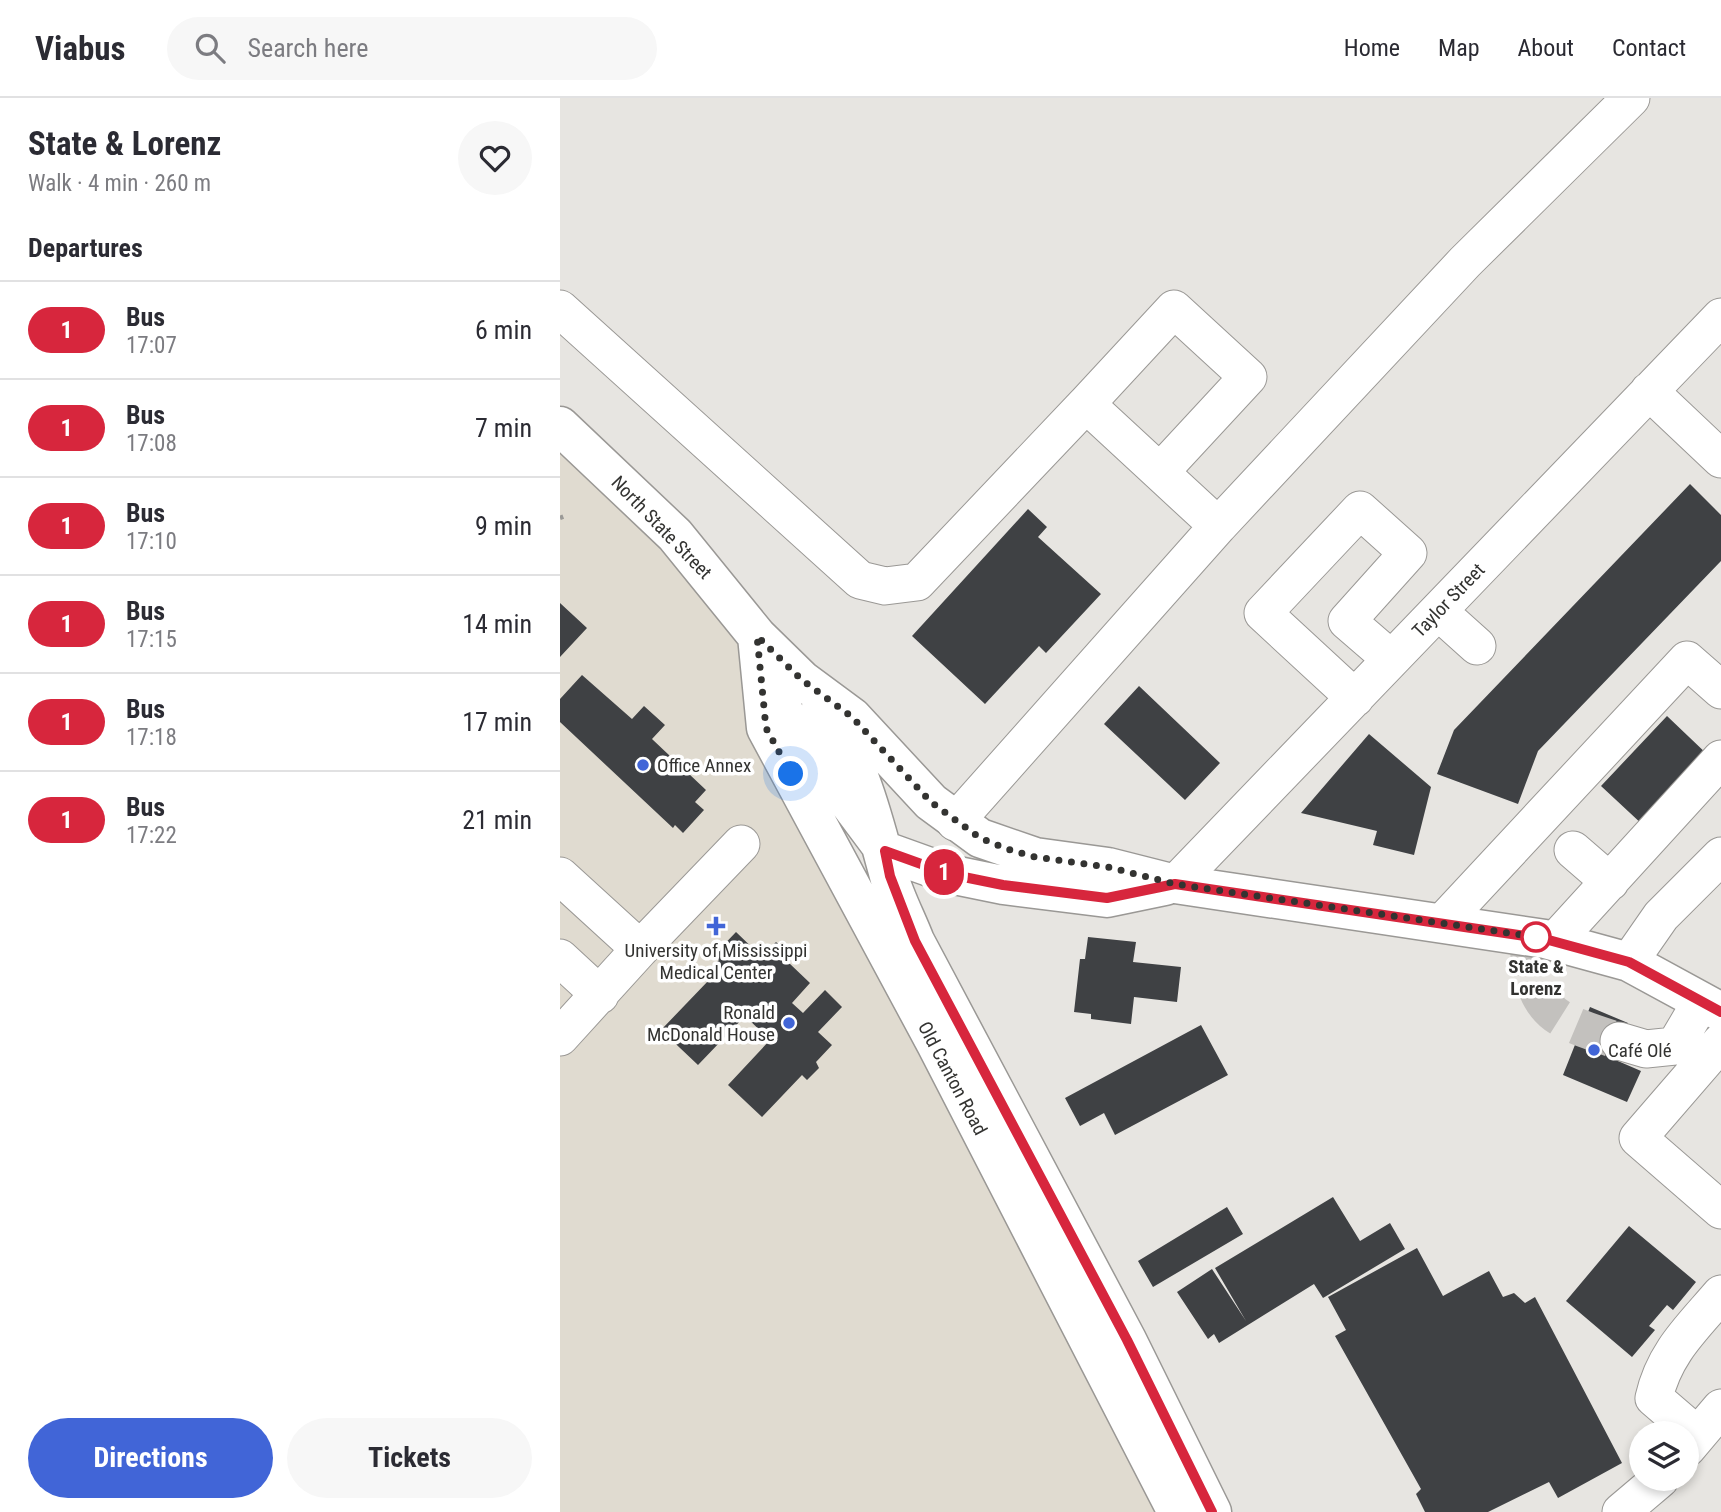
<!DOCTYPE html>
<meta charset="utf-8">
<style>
body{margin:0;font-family:"Roboto Condensed",sans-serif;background:#f7f7f7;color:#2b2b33;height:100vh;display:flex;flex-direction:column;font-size:26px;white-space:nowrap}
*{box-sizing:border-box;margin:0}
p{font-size:23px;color:#7c7c81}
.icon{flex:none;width:38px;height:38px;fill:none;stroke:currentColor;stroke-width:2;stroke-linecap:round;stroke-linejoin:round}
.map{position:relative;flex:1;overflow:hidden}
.sheet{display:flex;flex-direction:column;background:#fff;width:560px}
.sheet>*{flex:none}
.badge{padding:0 14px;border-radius:23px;font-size:24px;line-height:46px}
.tools{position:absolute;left:1069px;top:1323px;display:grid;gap:14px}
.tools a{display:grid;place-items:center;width:70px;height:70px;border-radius:50%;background:#fff;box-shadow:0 4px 10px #0003;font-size:35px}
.you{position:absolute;width:35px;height:35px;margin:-18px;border:5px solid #fff;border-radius:50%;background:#1a73e8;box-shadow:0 0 0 10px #1a73e833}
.map>.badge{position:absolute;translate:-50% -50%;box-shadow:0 0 0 4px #fff}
h2{padding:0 28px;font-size:26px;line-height:63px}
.round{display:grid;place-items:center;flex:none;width:74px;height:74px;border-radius:37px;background:#f7f7f7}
.head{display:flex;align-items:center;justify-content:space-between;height:119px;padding:0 28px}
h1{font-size:33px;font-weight:700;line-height:52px}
.primary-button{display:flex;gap:14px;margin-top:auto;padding:14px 28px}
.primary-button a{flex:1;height:80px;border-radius:42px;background:#4165d7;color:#fff;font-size:28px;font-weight:700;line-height:80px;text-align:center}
.primary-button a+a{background:#f7f7f7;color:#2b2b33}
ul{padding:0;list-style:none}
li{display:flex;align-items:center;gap:21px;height:98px;padding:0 28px;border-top:2px solid #e1e1e2}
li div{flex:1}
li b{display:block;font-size:26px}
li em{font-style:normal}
li .badge{min-width:77px;font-weight:700;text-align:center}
header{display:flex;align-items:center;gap:42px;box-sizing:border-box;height:98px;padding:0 35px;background:#fff;border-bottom:2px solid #e1e1e2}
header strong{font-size:33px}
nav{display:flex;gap:38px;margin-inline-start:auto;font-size:24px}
.search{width:490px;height:63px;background:#f7f7f7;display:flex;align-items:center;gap:18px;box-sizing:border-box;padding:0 24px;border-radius:38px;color:#7c7c81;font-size:26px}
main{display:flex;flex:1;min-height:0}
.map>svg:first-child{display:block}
.built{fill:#e0dbd0}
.building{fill:#3f4144}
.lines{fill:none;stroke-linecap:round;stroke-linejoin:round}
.minor-tunnel{stroke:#c3c1be;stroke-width:37;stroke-dasharray:37 18;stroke-linecap:butt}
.minor-casing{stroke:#9a9895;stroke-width:39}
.major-casing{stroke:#9a9895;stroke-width:41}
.path{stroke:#9b9a97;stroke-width:4.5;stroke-dasharray:3.5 3.5;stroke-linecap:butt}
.minor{stroke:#fff;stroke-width:37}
.major{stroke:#fff;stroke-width:38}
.line-casing{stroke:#fff;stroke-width:16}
.line{stroke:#d7263d;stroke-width:10}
.walk{stroke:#333331;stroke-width:7;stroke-dasharray:0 12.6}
.poi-dot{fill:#4165d7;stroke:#fff;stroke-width:2.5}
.stop-dot{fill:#fff;stroke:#d7263d;stroke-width:3.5}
.labels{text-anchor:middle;stroke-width:7;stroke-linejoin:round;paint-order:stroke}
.street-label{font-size:19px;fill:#333331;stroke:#fff}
.poi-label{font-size:19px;fill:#333331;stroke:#fff;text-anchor:start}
.stop-label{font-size:19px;font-weight:bold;fill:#333331;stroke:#fff}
</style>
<header>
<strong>Viabus</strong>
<div class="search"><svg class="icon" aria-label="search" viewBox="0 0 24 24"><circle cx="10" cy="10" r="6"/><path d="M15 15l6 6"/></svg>Search here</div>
<nav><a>Home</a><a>Map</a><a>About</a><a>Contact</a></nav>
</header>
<main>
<section class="sheet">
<div class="head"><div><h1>State &amp; Lorenz</h1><p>Walk · 4 min · 260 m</p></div><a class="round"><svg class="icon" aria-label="heart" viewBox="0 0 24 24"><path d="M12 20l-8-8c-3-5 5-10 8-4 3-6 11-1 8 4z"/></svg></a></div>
<h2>Departures</h2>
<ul>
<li><span class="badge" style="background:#d7263d;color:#fff">1</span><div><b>Bus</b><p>17:07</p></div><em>6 min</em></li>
<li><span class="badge" style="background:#d7263d;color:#fff">1</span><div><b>Bus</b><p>17:08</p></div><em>7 min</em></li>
<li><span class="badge" style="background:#d7263d;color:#fff">1</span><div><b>Bus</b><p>17:10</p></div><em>9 min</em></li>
<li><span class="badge" style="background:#d7263d;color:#fff">1</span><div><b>Bus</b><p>17:15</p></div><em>14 min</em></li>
<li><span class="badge" style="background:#d7263d;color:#fff">1</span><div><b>Bus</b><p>17:18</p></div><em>17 min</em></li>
<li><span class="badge" style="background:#d7263d;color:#fff">1</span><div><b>Bus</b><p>17:22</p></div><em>21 min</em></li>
</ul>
<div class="primary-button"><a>Directions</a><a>Tickets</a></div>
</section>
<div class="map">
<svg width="1161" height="1414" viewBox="0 0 1161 1414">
<rect width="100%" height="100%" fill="#e7e5e1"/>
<path class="built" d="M0,328L171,503L206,630L609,1414H0Z"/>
<path class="building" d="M1130,386L1161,417V463L978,653L958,706L877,676L894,632Z
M468,411L487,429L478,439L541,496L486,555L479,548L425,606L352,538Z
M0,505L27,530L0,559Z
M22,577L72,621L84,608L105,627L92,641L146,692L135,704L144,712L123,735L115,727L113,730L0,624V601Z
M579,588L660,665L625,702L544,626Z
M1107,618L1150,659L1084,728L1041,688Z
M809,636L871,689L854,757L813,747L817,733L741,715Z
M176,834L202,859L216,844L233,860L229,865L250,885L232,905L243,915L265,892L282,909L258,934L272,947L256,964L259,970L247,982L242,977L202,1019L168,987L210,942L185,918L138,967L101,932L149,882L144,878L159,862L154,857Z
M528,839L576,844L573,864L621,869L617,904L574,899L571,926L531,921V916L514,914L520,861H525Z
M1030,909L1068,925L1051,960L1081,973L1067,1004L1003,977Z
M641,927L668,977L555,1037L544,1015L520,1028L505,1000Z
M773,1099L800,1143L830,1125L845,1151L763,1200L754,1186L659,1245L654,1236L648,1241L617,1194L652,1171L686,1223L655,1170Z
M667,1109L683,1136L593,1189L578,1163Z
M1069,1128L1136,1184L1113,1212L1107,1207L1089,1228L1095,1232L1072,1259L1006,1203Z
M857,1150L883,1198L929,1173L943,1199L954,1195L965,1205L975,1199L1062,1365L998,1400L989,1384L928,1414H865L856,1396L861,1391L775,1238L786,1232L768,1199Z"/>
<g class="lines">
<path class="minor-tunnel" d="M967,838C974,916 988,920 1059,943"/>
<defs>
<path id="minor" d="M0,211L300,482L325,488L357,484L526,306
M1089,293L1161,361
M600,374L688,279L614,211L526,306C570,347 614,387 658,428
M878,513L917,548
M795,600L703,515L800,412L848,455L787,523L831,561
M395,724L658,428L905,164L1071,0
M1013,752L1050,784
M0,778L80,851L0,939
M615,786L1161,219
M882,825L1127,562L1161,592
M995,843L1161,661
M80,851L181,746
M0,860L40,897
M1069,864L1101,818L1161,758
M1059,943L1086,951L1115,948L1141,904
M1161,944L1078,1040L1161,1112
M1137,1337L1094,1300C1104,1255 1132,1230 1161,1196
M1127,1350L1161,1310
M1061,1414L1100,1381"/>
<path id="major" d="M0,328L115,437L197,538L242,582L292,619L371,704L420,740L475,759L548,769L615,786L985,841L1069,864L1161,914
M197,538L206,630L376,946L617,1414
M220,602L227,622L325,753L389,776L443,787L547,800L605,788
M261,609C299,659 313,719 329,778C335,800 347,822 355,843L567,1242L652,1414"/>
</defs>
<use href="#minor" class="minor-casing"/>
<use href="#major" class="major-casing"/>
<path class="path" d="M0,420L5,418"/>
<use href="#minor" class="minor"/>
<use href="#major" class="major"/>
</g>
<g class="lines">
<defs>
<path id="line" d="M652,1414L567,1242L355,843L330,778L325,753L389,776L443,787L547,800L615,786L985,841L1069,864L1161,914"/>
</defs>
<use href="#line" class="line-casing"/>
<use href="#line" class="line"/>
<path class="walk" d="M231,676L206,630L197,538L242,582L292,619L371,704L420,740L447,751L475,759L548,769L615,786L976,839"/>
</g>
<g class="poi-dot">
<circle cx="83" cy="667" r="7"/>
<path d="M152.5 817.5h7v7h7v7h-7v7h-7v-7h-7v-7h7z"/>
<circle cx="229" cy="925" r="7"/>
<circle cx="1034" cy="952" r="7"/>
</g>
<circle class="stop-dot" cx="976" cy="839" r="14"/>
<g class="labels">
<g class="street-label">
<text transform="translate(102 429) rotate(46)" y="7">North State Street</text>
<text transform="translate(888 502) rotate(-46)" y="7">Taylor Street</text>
<text transform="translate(393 980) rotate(62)" y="7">Old Canton Road</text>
</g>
<g class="poi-label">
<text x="97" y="674">Office Annex</text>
<text x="156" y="859" text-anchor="middle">University of Mississippi<tspan x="156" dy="22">Medical Center</tspan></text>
<text x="215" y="921" text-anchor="end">Ronald<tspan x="215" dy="22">McDonald House</tspan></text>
<text x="1048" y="959">Café Olé</text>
</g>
<g class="stop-label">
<text x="976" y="875">State &amp;<tspan x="976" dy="22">Lorenz</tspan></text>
</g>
</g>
</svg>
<div class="tools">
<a><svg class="icon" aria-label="layers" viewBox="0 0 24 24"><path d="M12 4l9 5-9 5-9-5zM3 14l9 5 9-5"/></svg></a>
</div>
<div class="you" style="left:231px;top:676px"></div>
<b class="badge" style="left:384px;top:774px;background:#d7263d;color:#fff">1</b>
</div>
</main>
